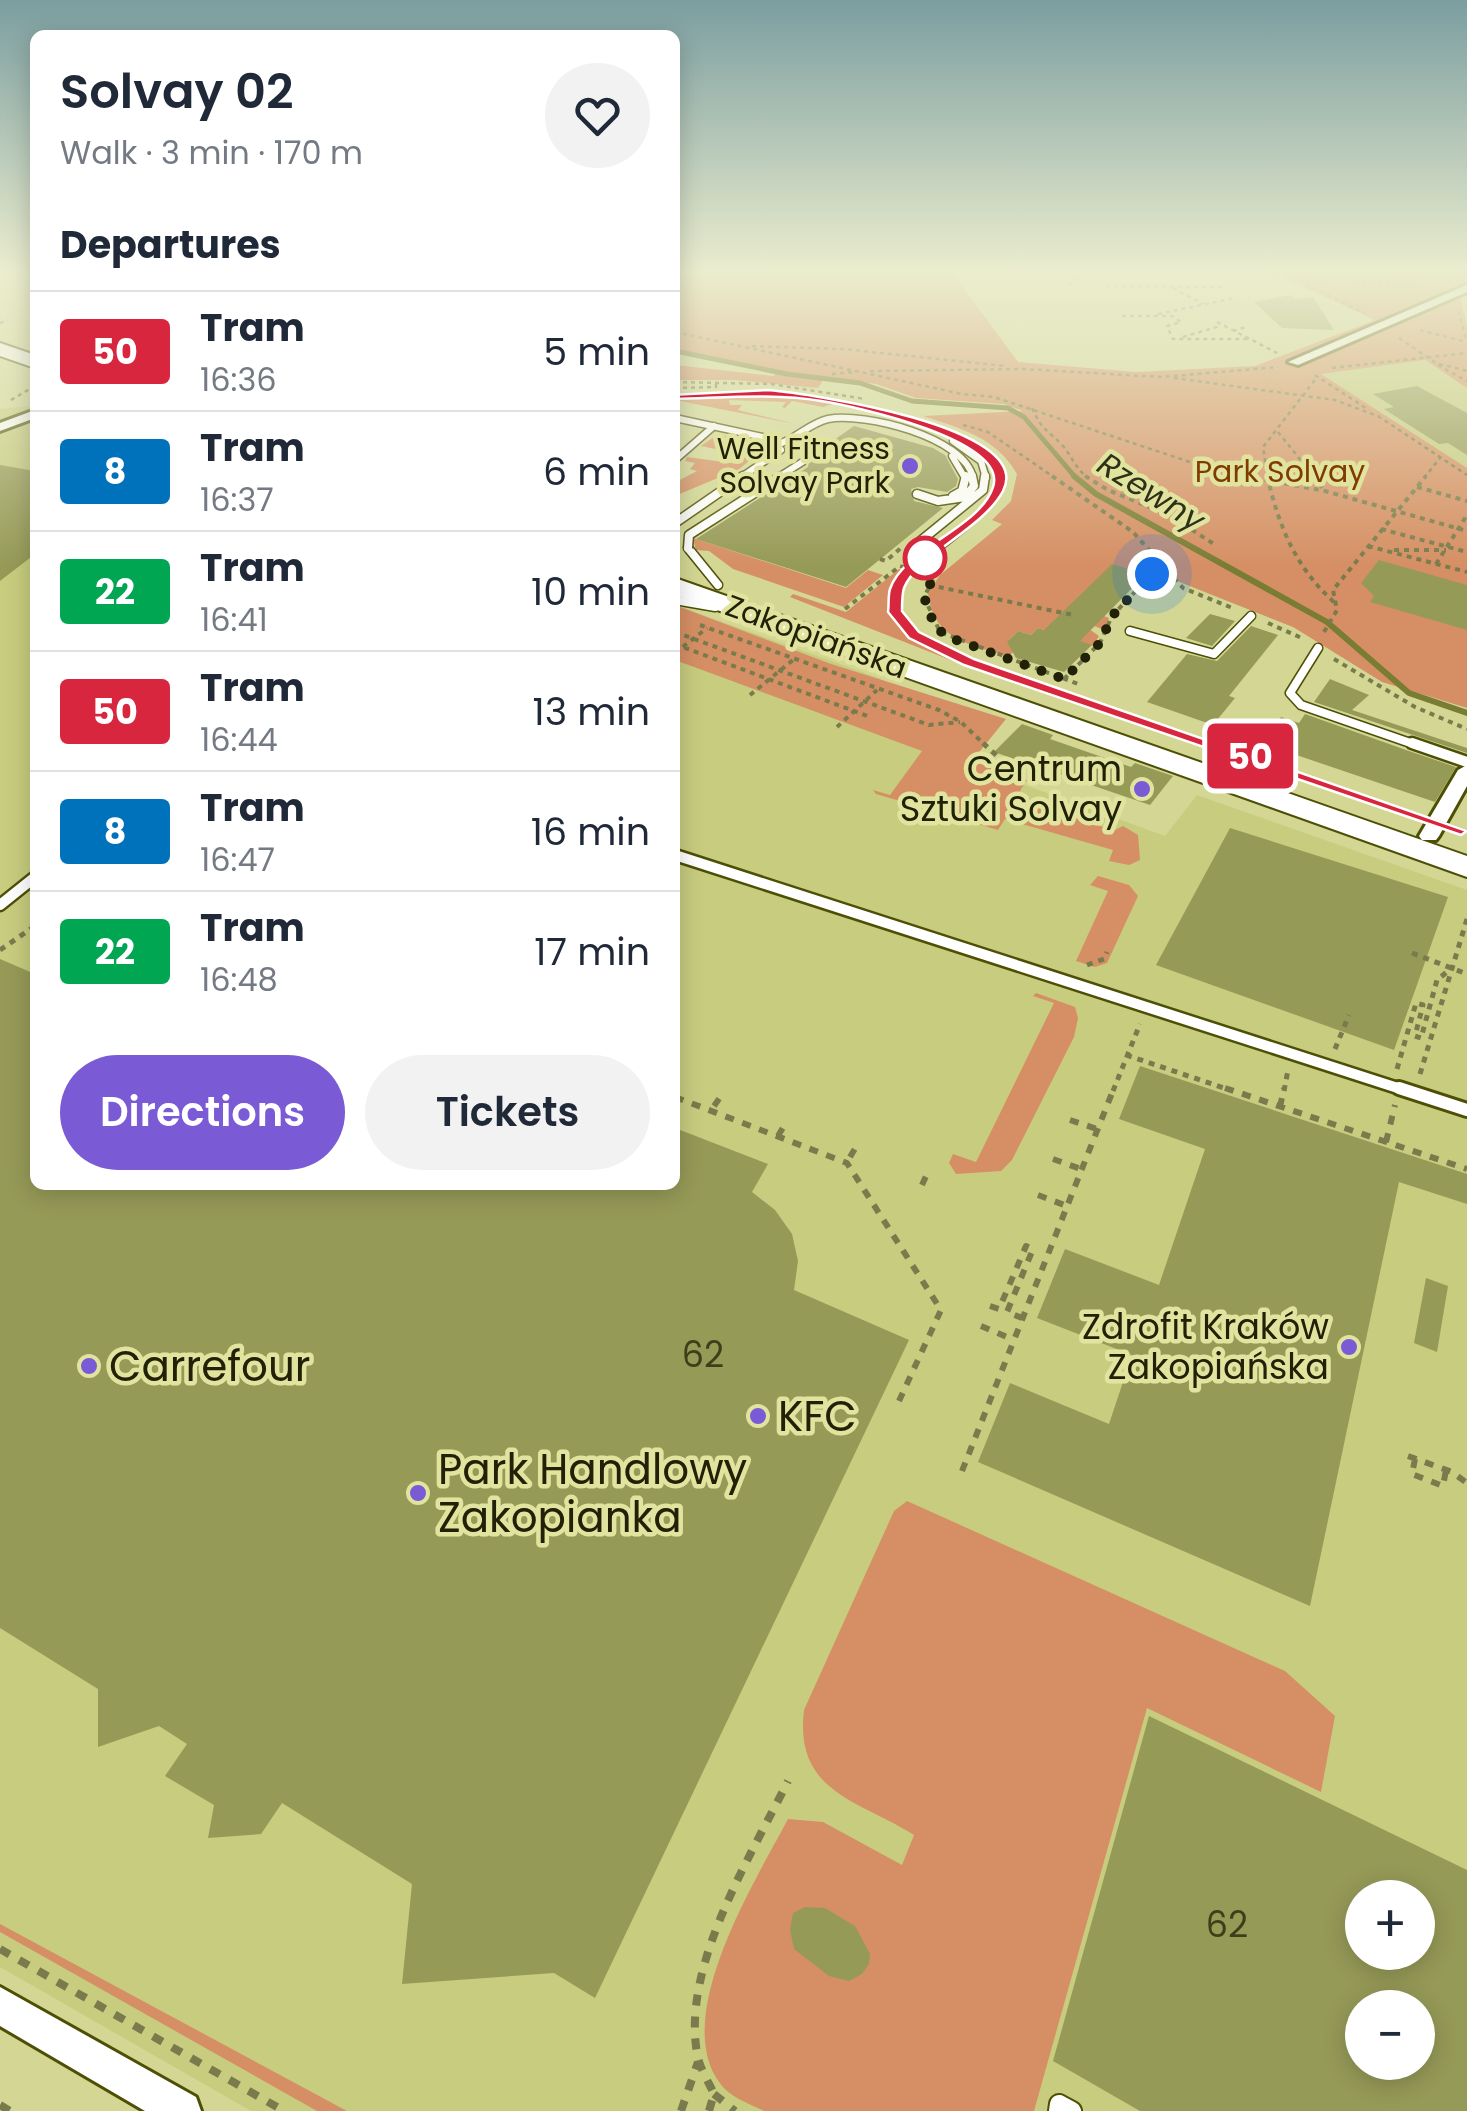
<!DOCTYPE html>
<meta charset="utf-8">
<style>
body{margin:0;font-family:Poppins,sans-serif;background:#f2f2f3;color:#1f2937;height:100vh;display:flex;flex-direction:column;font-size:38px;white-space:nowrap}
*{box-sizing:border-box;margin:0}
p{font-size:32px;color:#747a83}
.icon{flex:none;width:55px;height:55px;fill:none;stroke:currentColor;stroke-width:2;stroke-linecap:round;stroke-linejoin:round}
.map{position:relative;flex:1;overflow:hidden}
.drawer{position:absolute;left:30px;top:30px;width:650px;height:1160px;display:flex;flex-direction:column;background:#fff;border-radius:15px;box-shadow:0 5px 25px #0003}
.drawer>*{flex:none}
.badge{padding:0 20px;border-radius:8px;font-size:35px;line-height:65px}
.fabs{position:absolute;left:1345px;top:1880px;display:grid;gap:20px}
.fabs a{display:grid;place-items:center;width:90px;height:90px;border-radius:50%;background:#fff;box-shadow:0 5px 25px #0003;font-size:50px}
.you{position:absolute;width:50px;height:50px;margin:-25px;border:8px solid #fff;border-radius:50%;background:#1a73e8;box-shadow:0 0 0 15px #1a73e833}
.map>.badge{position:absolute;translate:-50% -50%;box-shadow:0 0 0 5px #fff}
h2{padding:0 30px;font-size:38px;line-height:90px}
.round{display:grid;place-items:center;flex:none;width:105px;height:105px;border-radius:52px;background:#f2f2f3}
.overview{display:flex;align-items:center;justify-content:space-between;height:170px;padding:0 30px}
h1{font-size:48px;font-weight:600;line-height:75px}
.cta{display:flex;gap:20px;margin-top:auto;padding:20px 30px}
.cta a{flex:1;height:115px;border-radius:60px;background:#7a5ad5;color:#fff;font-size:40px;font-weight:600;line-height:115px;text-align:center}
.cta a+a{background:#f2f2f3;color:#1f2937}
ul{padding:0;list-style:none}
li{display:flex;align-items:center;gap:30px;height:120px;padding:0 30px;border-top:2px solid #e0e1e3}
li div{flex:1}
li b{display:block;font-size:38px}
li em{font-style:normal}
li .badge{min-width:110px;font-weight:700;text-align:center}
.map>svg:first-child{display:block}
.built{fill:#c7cc7f;fill-rule:evenodd}
.green{fill:#d68f64}
.lines{fill:none;stroke-linecap:round;stroke-linejoin:round}
.stream-far1{stroke:#797c33;stroke-width:5}
.stream{stroke:#797c33;stroke-width:6}
.building{fill:#969a57;fill-rule:evenodd}
.service-far4-casing{stroke:#4d4f04;stroke-width:9}
.service-far3-casing{stroke:#4d4f04;stroke-width:11}
.service-far2-casing{stroke:#4d4f04;stroke-width:15}
.service-far1-casing{stroke:#4d4f04;stroke-width:18}
.service-casing{stroke:#4d4f04;stroke-width:22}
.minor-casing{stroke:#4d4f04;stroke-width:6}
.primary-casing{stroke:#4d4f04;stroke-width:4}
.path-far4{stroke:#797b4c;stroke-width:2.5;stroke-dasharray:4 4;stroke-linecap:butt}
.path-far3{stroke:#797b4c;stroke-width:4;stroke-dasharray:5 5;stroke-linecap:butt}
.path-far2{stroke:#797b4c;stroke-width:5;stroke-dasharray:6 6;stroke-linecap:butt}
.path-far1{stroke:#797b4c;stroke-width:6;stroke-dasharray:9 9;stroke-linecap:butt}
.path{stroke:#797b4c;stroke-width:8;stroke-dasharray:11 11;stroke-linecap:butt}
.service-far4{stroke:#fff;stroke-width:6}
.service-far3{stroke:#fff;stroke-width:8}
.service-far2{stroke:#fff;stroke-width:10}
.service-far1{stroke:#fff;stroke-width:12}
.service{stroke:#fff;stroke-width:18}
.minor{fill:#fff;fill-rule:evenodd}
.primary{fill:#fff;fill-rule:evenodd}
.tram{stroke:#62643a;stroke-width:2.5}
.service-bridge-far1-casing{stroke:#4d4f04;stroke-width:9;stroke-linecap:butt}
.service-bridge-casing{stroke:#4d4f04;stroke-width:11;stroke-linecap:butt}
.service-bridge-far1{stroke:#fff;stroke-width:6}
.service-bridge{stroke:#fff;stroke-width:8}
.line{fill:#d7263d;stroke:#fff;stroke-width:2.5}
.walk{stroke:#202106;stroke-width:10;stroke-dasharray:0 18}
.poi-dot{fill:#7a5ad5;stroke:#e0e49f;stroke-width:4}
.stop-dot{fill:#fff;stroke:#d7263d;stroke-width:5}
.labels{text-anchor:middle;stroke-width:9;stroke-linejoin:round;paint-order:stroke}
.far-poi-label{font-size:30px;fill:#202106;stroke:#e0e49f;text-anchor:end}
.far-park-label{font-size:30px;fill:#813b00;stroke:#e0e49f}
.far-street-label{font-size:30px;fill:#202106;stroke:#e0e49f}
.far-water-label{font-size:32px;font-style:italic;fill:#2f3019;stroke:#e0e49f}
.poi-label{font-size:35px;fill:#202106;stroke:#e0e49f;text-anchor:end}
.near-number-label{font-size:35px;fill:#3e3f1a}
.near-poi-label{font-size:42px;fill:#202106;stroke:#e0e49f;text-anchor:start}
</style>
<div class="map">
<svg width="1467" height="2111" viewBox="0 0 1467 2111">
<rect width="100%" height="100%" fill="#d3d793"/>
<path class="built" d="M1425,360L1467,388V468L1319,373Z
M35,405V1185H675V605L879,678L963,725L937,753L1165,836L1197,795L1467,890V2111H251L0,1967V409ZM1362,1898H1418V1952H1362ZM1362,2008H1418V2062H1362Z"/>
<path class="green" d="M675,270H950L1018,362L1136,372L1255,366L1375,320L1267,270H1467V295L1460,297L1467,326V388L1425,360L1321,374L1467,468V708L1382,682L1293,627L1172,579L1146,574L1073,604L1109,618L1104,630L1072,617L1099,636L1093,646L1038,628L1031,635L1018,631L1009,640L1021,645L1008,657C969,643 934,641 928,593L940,575L1002,524L992,520L1011,501L1017,474C997,438 960,428 923,416L1023,411L1004,404L916,398L876,384L825,377L818,388L734,380H675V365L773,376L778,372L675,350Z
M768,395L836,403L823,407L792,401L785,408L782,407L786,402L729,400L730,405H742L738,410L795,424L675,400Z
M718,434L751,442L759,453L739,469L675,496L676,482L697,471L690,469L695,463L685,461L687,457L738,464L746,455L701,446Z
M693,538L846,588L868,570L883,575L844,607L733,569L709,551L696,550Z
M899,569L904,570C841,644 1008,678 1056,695L953,661L790,597L793,594L846,612Z
M675,605L831,664L1006,719L972,761L1027,780L1018,794L1113,831L1123,826L1138,835L1140,860L1129,865L1109,861L1113,850L1005,819L998,830L876,794L873,790L890,795L922,751L675,660Z
M1098,876L1129,885L1138,896L1107,963L1095,967L1076,961L1108,891L1090,885Z
M1036,993L1075,1007L1078,1018L1074,1037L1012,1160L1001,1171L956,1174L949,1163L953,1154L976,1162L1054,1003L1033,996Z
M907,1501L1285,1671L1335,1716L1321,1792L1147,1708L1034,2111H764C748,2103 729,2097 719,2082C671,2015 756,1880 788,1819L823,1822L902,1865L914,1835C859,1800 794,1793 804,1710L894,1511Z
M0,1924L347,2111H317L0,1932Z"/>
<g class="lines">
<path class="stream-far1" d="M675,351L787,374L860,383L912,401L1008,408L1024,417L1076,478"/>
<path class="stream" d="M1074,476L1096,494L1327,622L1409,693L1467,713"/>
</g>
<path class="building" d="M1291,295L1295,299L1313,297L1334,330L1282,328L1254,302Z
M1417,386L1467,413V455L1448,443L1439,444L1384,409L1394,407L1373,394Z
M854,426L933,448L945,455L958,479L956,486L947,492L918,487L911,489L914,501L943,508L846,587L696,539L808,467L810,457Z
M0,465L35,471V554L0,581Z
M1379,560L1467,585V630L1370,602L1374,596L1361,583Z
M1112,564L1146,574L1080,641L1092,645L1064,672L1016,658L1007,642L1018,631L1031,635L1038,628L1044,630Z
M1210,614L1235,621L1212,646L1186,638Z
M1251,626L1278,635L1229,696L1235,698L1213,725L1147,702L1187,654L1217,661Z
M1330,679L1369,695L1352,710L1467,748V753L1314,702Z
M1305,714L1406,750L1456,767L1435,802L1261,743L1281,717L1299,723Z
M1022,724L1053,735L1050,739L1131,767L1135,763L1173,776L1150,805L994,752Z
M1230,828L1448,897L1394,1050L1156,965Z
M0,959L35,974V1185H675V1128L768,1164L752,1192L775,1210L792,1234L798,1261L794,1290L909,1340L595,1998L554,1973L402,1984L412,1884L282,1803L261,1834L208,1838L214,1805L165,1776L187,1744L159,1726L98,1747V1689L0,1628Z
M1140,1066L1467,1174V1204L1399,1182L1310,1606L978,1462L1010,1383L1109,1424L1132,1355L1037,1318L1065,1249L1159,1285L1205,1149L1119,1119Z
M1426,1278L1448,1286L1437,1352L1414,1343Z
M1149,1716L1467,1870V2111H1140L1053,2061ZM1362,1898H1418V1952H1362ZM1362,2008H1418V2062H1362Z
M805,1907L825,1908L855,1926L870,1954L869,1964L862,1974L849,1981L829,1976L794,1949L790,1930L793,1913Z"/>
<g class="lines">
<defs>
<path id="service-far4" d="M675,418L772,439L781,450L740,478
M953,441L981,461L986,478
M779,444C797,438 810,423 828,419C864,412 965,437 973,478
M952,456L965,478
M675,460L714,426"/>
<path id="service-far3" d="M917,494L938,501L965,497L974,486L972,476
M953,496L962,491L966,476
M675,523L743,476
M918,543L983,490L985,476
M688,548L718,585
M675,600L715,607
M1130,631L1214,654L1251,616
M1318,648L1290,693L1301,705L1419,746"/>
<path id="service-far2" d="M1412,743L1467,762
M675,855L1407,1091
M0,905L35,877"/>
<path id="service-far1" d="M1399,1088L1467,1110"/>
<path id="service" d="M1058,2111L1059,2104L1072,2111"/>
<path id="minor" d="M1467,285V292L1298,365L1288,362Z
M35,410V418L0,431V423Z
M1467,765V786L1439,836L1436,840H1422L1419,836L1458,770Z
M0,1987L196,2097L201,2111H145L0,2026Z"/>
<path id="primary" d="M0,343L35,355V368L0,356Z
M675,578L1467,856V877L675,595Z"/>
</defs>
<use href="#service-far4" class="service-far4-casing"/>
<use href="#service-far3" class="service-far3-casing"/>
<use href="#service-far2" class="service-far2-casing"/>
<use href="#service-far1" class="service-far1-casing"/>
<use href="#service" class="service-casing"/>
<use href="#minor" class="minor-casing"/>
<use href="#primary" class="primary-casing"/>
<path class="path-far4" d="M1277,270L1364,313
M1393,270L1394,285
M1307,284L1424,286
M1069,285L1081,270
M1106,286L1225,287
M1173,288L1203,304
M1458,311L1467,342
M1158,314L1235,298
M1122,316H1172L1181,322L1167,326L1173,339H1250
M1217,322L1277,353
M0,323L8,320
M1420,330L1466,342
M1233,331L1246,327
M675,332L962,394L994,397L1214,470L1258,478
M1183,337L1220,326
M1399,338L1436,363L1467,371
M752,346L843,349L1005,366
M1438,365L1467,381
M1332,368L1467,353
M870,371L1023,369L1161,377L1278,367
M832,374L854,372
M1315,375L1369,410
M1174,378L1335,400L1380,417
M675,382L771,384L865,399
M675,388L716,387V381
M11,400L35,386
M1032,408C1043,432 1047,429 1063,446C1073,458 1076,470 1089,478
M1378,416L1467,475
M963,425L988,432L1055,478
M1278,432L1315,478
M1268,478L1263,447L1318,376
M1424,478L1440,458"/>
<path class="path-far3" d="M1052,476L1133,532L1183,588L1235,609
M1085,476L1108,490L1169,515L1217,546
M1245,476L1325,491L1467,531
M1267,476C1279,526 1295,567 1334,602
M1313,476L1325,491
M1417,487L1467,501
M1381,529L1467,552
M1368,546L1467,572
M1394,550H1446
M880,559L886,561L902,547
M1436,564L1467,515
M929,585L1073,615
M845,609L900,566L935,576L924,597L940,632L1078,684
M1268,623L1304,639
M700,625L939,710L961,722L986,746
M675,632L929,725L960,722
M1324,632L1337,610L1333,590L1426,476
M675,644L870,717
M675,653L707,628
M1334,659L1415,707L1467,729
M1064,679L1100,643L1112,616L1152,574
M750,695L793,660
M837,727L877,690"/>
<path class="path-far2" d="M983,743L1011,769
M0,950L35,926
M1412,953L1467,974
M1087,965L1104,959L1107,952
M1335,1049L1349,1015
M1126,1055L1233,1091
M1397,1069L1416,1003L1423,1005L1415,1036L1421,1038L1437,980L1453,967
M1420,1074L1467,919
M1113,1091L1140,1024
M1284,1091L1288,1070"/>
<path class="path-far1" d="M1225,1088L1467,1169
M675,1097L847,1163L941,1310L899,1401
M714,1106L721,1096
M1280,1107L1284,1088
M1070,1120L1097,1129
M778,1136L787,1121
M1386,1142L1395,1105
M850,1157L856,1147
M1053,1159L1081,1169
M922,1185L927,1174
M1038,1195L1067,1206
M990,1306L999,1309L1026,1246L1033,1249L1007,1312L1022,1318
M981,1326L1007,1337
M1408,1456L1452,1472L1467,1483
M1415,1459L1412,1474L1443,1486L1446,1470
M962,1471L1114,1088"/>
<path class="path" d="M0,1949L284,2111
M714,2094L735,2111
M0,2105L10,2111
M681,2111L698,2062
M709,2111L714,2094C709,2083 701,2070 698,2058C679,1970 750,1858 788,1781"/>
<use href="#service-far4" class="service-far4"/>
<use href="#service-far3" class="service-far3"/>
<use href="#service-far2" class="service-far2"/>
<use href="#service-far1" class="service-far1"/>
<use href="#service" class="service"/>
<use href="#minor" class="minor"/>
<use href="#primary" class="primary"/>
<path class="tram" d="M675,395C716,394 757,391 798,395C838,399 1014,431 999,490C991,520 922,560 899,585C885,631 934,648 969,662L1467,831"/>
<defs>
<path id="service-bridge-far1" d="M777,478L804,461"/>
<path id="service-bridge" d="M688,548L689,535L781,476"/>
</defs>
<use href="#service-bridge-far1" class="service-bridge-far1-casing"/>
<use href="#service-bridge" class="service-bridge-casing"/>
<use href="#service-bridge-far1" class="service-bridge-far1"/>
<use href="#service-bridge" class="service-bridge"/>
</g>
<linearGradient id="sky" x2="0" y2="1"><stop stop-color="#7b9ea0"/><stop offset="0.48" stop-color="#ebedce"/><stop offset="1" stop-color="#ebedce" stop-opacity="0"/></linearGradient>
<rect width="1467" height="566" fill="url(#sky)"/>
<path class="line" d="M768,390C805,393 1037,426 1003,491C983,529 917,555 904,588C902,594 902,605 902,611L919,632L974,659L1467,831L1461,835L964,665L909,638L888,612C889,605 888,595 890,589C904,548 980,528 993,487C1009,440 854,406 821,401C773,393 723,398 675,399L670,395Z"/>
<g class="lines">
<path class="walk" d="M925,558L922,572L934,576L924,597L935,627L948,637L1064,679L1100,643L1112,616L1152,574"/>
</g>
<g class="poi-dot">
<circle cx="910" cy="466" r="10"/>
<circle cx="1142" cy="789" r="10"/>
<circle cx="1349" cy="1347" r="10"/>
<circle cx="89" cy="1366" r="10"/>
<circle cx="758" cy="1416" r="10"/>
<circle cx="418" cy="1493" r="10"/>
</g>
<circle class="stop-dot" cx="925" cy="558" r="20"/>
<g class="labels">
<g class="far-poi-label">
<text x="890" y="459">Well Fitness<tspan x="890" dy="34">Solvay Park</tspan></text>
</g>
<g class="far-park-label">
<text x="1280" y="482">Park Solvay</text>
</g>
<g class="far-street-label">
<text transform="translate(816 637) rotate(20)" y="10">Zakopiańska</text>
</g>
<g class="far-water-label">
<text transform="translate(1151 492) rotate(32)" y="11">Rzewny</text>
</g>
<g class="poi-label">
<text x="1122" y="781">Centrum<tspan x="1122" dy="40">Sztuki Solvay</tspan></text>
<text x="1329" y="1339">Zdrofit Kraków<tspan x="1329" dy="40">Zakopiańska</tspan></text>
</g>
<g class="near-number-label">
<text x="703" y="1367">62</text>
<text x="1227" y="1937">62</text>
</g>
<g class="near-poi-label">
<text x="109" y="1381">Carrefour</text>
<text x="778" y="1431">KFC</text>
<text x="438" y="1484">Park Handlowy<tspan x="438" dy="48">Zakopianka</tspan></text>
</g>
</g>
</svg>
<div class="fabs">
<a>+</a>
<a>−</a>
</div>
<div class="you" style="left:1152px;top:574px"></div>
<b class="badge" style="left:1250px;top:756px;background:#d7263d;color:#fff">50</b>
<section class="drawer">
<div class="overview"><div><h1>Solvay 02</h1><p>Walk · 3 min · 170 m</p></div><a class="round"><svg class="icon" aria-label="heart" viewBox="0 0 24 24"><path d="M12 20l-8-8c-3-5 5-10 8-4 3-6 11-1 8 4z"/></svg></a></div>
<h2>Departures</h2>
<ul>
<li><span class="badge" style="background:#d7263d;color:#fff">50</span><div><b>Tram</b><p>16:36</p></div><em>5 min</em></li>
<li><span class="badge" style="background:#0072bc;color:#fff">8</span><div><b>Tram</b><p>16:37</p></div><em>6 min</em></li>
<li><span class="badge" style="background:#00a651;color:#fff">22</span><div><b>Tram</b><p>16:41</p></div><em>10 min</em></li>
<li><span class="badge" style="background:#d7263d;color:#fff">50</span><div><b>Tram</b><p>16:44</p></div><em>13 min</em></li>
<li><span class="badge" style="background:#0072bc;color:#fff">8</span><div><b>Tram</b><p>16:47</p></div><em>16 min</em></li>
<li><span class="badge" style="background:#00a651;color:#fff">22</span><div><b>Tram</b><p>16:48</p></div><em>17 min</em></li>
</ul>
<div class="cta"><a>Directions</a><a>Tickets</a></div>
</section>
</div>
